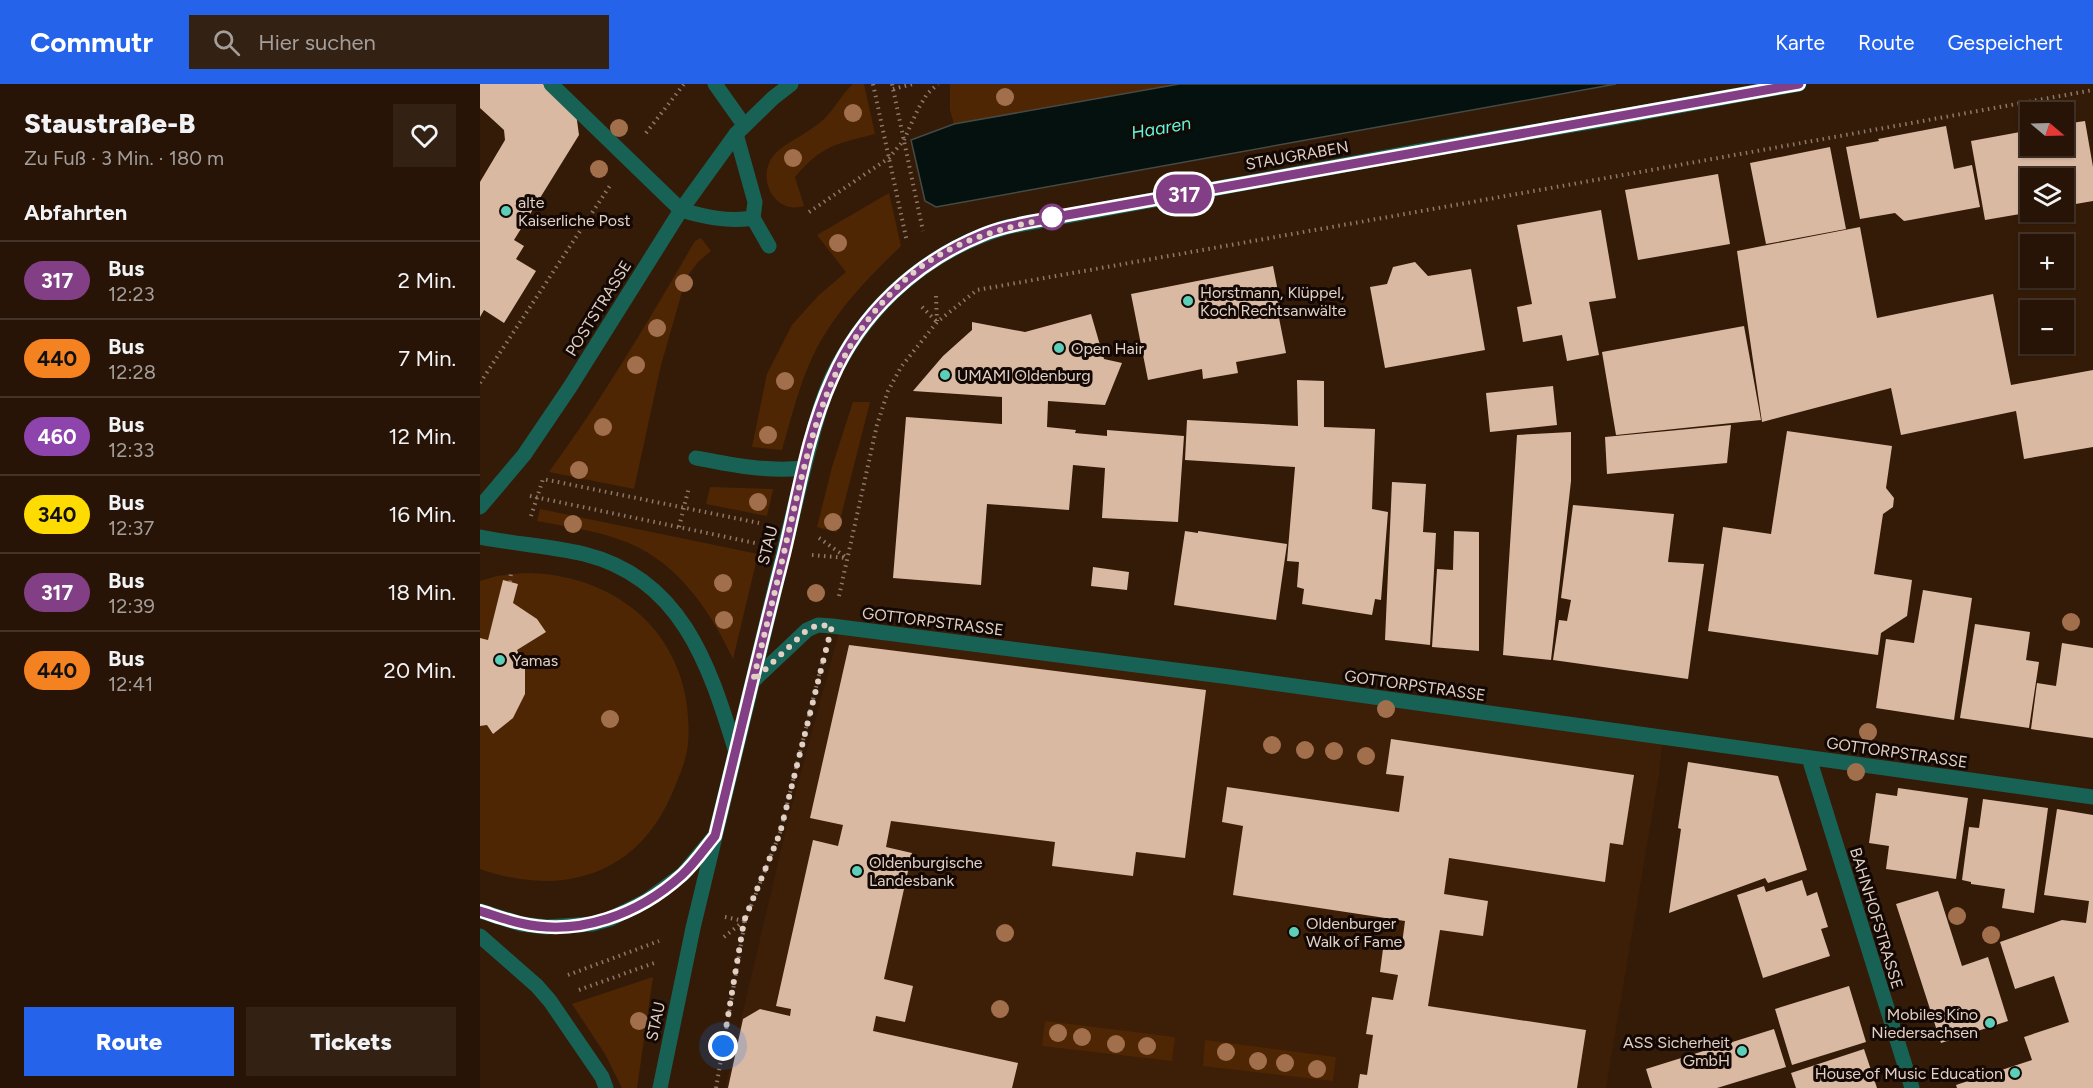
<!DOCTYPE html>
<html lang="de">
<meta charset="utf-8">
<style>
body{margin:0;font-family:Figtree,sans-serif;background:#332114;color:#f1f3f6;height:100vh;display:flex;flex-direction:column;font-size:22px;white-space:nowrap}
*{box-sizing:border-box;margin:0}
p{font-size:20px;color:#a49e9b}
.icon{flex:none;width:33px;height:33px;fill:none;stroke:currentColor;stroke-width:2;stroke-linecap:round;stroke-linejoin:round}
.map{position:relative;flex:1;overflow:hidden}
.panel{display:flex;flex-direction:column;background:#271406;width:480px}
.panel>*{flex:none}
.badge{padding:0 12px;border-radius:20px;font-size:21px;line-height:39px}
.needle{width:39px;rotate:109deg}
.fabs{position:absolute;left:1540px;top:18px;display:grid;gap:12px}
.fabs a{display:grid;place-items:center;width:54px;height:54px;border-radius:0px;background:#271406;box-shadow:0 2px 4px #0004,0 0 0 2px #433328;font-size:30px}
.you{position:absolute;width:30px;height:30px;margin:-15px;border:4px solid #fff;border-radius:50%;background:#1a73e8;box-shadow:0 0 0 9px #1a73e833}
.map>.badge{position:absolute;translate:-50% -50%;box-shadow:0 0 0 3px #fff}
h2{padding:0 24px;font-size:22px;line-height:54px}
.round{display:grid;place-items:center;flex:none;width:63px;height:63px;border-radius:0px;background:#332114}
.head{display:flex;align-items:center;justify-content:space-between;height:102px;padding:0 24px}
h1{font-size:28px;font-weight:800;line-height:45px}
.cta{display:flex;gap:12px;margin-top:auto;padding:12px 24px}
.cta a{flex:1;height:69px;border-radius:0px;background:#2563eb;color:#fff;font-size:24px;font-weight:800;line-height:69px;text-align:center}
.cta a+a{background:#332114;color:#f1f3f6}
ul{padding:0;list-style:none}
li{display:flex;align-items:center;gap:18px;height:78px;padding:0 24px;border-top:2px solid #433328}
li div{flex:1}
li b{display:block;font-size:22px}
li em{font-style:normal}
li .badge{min-width:66px;font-weight:700;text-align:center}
header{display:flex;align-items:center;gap:36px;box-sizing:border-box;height:84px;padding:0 30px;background:#2563eb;color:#fff}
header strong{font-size:28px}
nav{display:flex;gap:33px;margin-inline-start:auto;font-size:21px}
.search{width:420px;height:54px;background:#332114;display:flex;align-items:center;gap:15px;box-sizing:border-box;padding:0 21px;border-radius:0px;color:#a49e9b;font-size:22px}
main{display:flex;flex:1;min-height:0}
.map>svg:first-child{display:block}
.built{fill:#3d1e06}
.green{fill:#4f2603}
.water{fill:#04110e;stroke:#464a45;stroke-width:1.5}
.building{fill:#dab9a3}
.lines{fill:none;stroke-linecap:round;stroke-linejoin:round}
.path{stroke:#8d7869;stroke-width:4;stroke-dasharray:1.5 4.5;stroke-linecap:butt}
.service{stroke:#186255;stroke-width:15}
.minor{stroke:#186255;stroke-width:15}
.tertiary{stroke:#186255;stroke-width:15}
.tree{fill:#a26f4c}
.line-casing{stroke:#fff;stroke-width:14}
.line{stroke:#833f85;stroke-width:9}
.walk{stroke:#e1d0c5;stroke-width:6;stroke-dasharray:0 10.8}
.poi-dot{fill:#5dceb8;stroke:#130803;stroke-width:2}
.stop-dot{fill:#fff;stroke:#833f85;stroke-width:3}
.labels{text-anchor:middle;stroke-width:6;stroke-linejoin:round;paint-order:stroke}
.street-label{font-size:16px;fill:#e1d0c5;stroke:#130803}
.poi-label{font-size:16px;fill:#e1d0c5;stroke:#130803;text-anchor:start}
.water-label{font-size:18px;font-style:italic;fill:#62f6db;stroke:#130803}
</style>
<header>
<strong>Commutr</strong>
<div class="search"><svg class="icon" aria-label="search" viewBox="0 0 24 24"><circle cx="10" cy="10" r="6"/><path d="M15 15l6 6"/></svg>Hier suchen</div>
<nav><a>Karte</a><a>Route</a><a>Gespeichert</a></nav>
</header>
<main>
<section class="panel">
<div class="head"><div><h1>Staustraße-B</h1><p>Zu Fuß · 3 Min. · 180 m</p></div><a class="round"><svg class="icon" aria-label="heart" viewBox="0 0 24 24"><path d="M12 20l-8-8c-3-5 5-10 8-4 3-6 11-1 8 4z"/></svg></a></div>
<h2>Abfahrten</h2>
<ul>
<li><span class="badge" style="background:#833f85;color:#fff">317</span><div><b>Bus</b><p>12:23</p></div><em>2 Min.</em></li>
<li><span class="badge" style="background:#f58220;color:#111">440</span><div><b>Bus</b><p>12:28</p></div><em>7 Min.</em></li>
<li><span class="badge" style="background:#8e44ad;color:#fff">460</span><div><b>Bus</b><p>12:33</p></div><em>12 Min.</em></li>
<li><span class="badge" style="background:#ffdc01;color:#111">340</span><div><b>Bus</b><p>12:37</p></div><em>16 Min.</em></li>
<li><span class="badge" style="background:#833f85;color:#fff">317</span><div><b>Bus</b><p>12:39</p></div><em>18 Min.</em></li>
<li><span class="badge" style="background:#f58220;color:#111">440</span><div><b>Bus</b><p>12:41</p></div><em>20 Min.</em></li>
</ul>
<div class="cta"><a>Route</a><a>Tickets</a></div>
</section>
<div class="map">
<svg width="1613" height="1004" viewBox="0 0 1613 1004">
<rect width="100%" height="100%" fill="#341b08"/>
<path class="built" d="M362,537L1183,654L1179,691L1126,1004H245L308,736Z"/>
<path class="green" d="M373,0H384L395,50C356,60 342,61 315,93L324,122C295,131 275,94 294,71C303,60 330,48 343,36C355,25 361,11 373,0Z
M470,0H699L474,40L470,26Z
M409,109L421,162C392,190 364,218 343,253C322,288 313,328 302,366L272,363L287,290L312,241L338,212L366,188L337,151Z
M221,154L231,167L218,178L206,194L181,281L154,405L69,388C123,314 169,236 215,157Z
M373,318H390L357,448L337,443L352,383Z
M230,403L293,405L287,432L226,420Z
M60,425L278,470L253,575C229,524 194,473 138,455C112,446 84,442 57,437Z
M43,489C142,489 216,557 208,660C206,678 198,695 191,712C155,793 80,813 0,785V642L7,641L13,650L33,634L45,610L37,566L66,548L56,535L33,519L38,500L23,496L8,556L0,554V497L17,492Z
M173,893L157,1004H142L125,970L92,920Z
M565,937L695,953L692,977L562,962Z
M725,956L856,973L853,997L723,982Z"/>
<path class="water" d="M699,0H1136L456,123L445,117L431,56L474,40Z"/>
<path class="building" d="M0,0H63L96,29L99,51L34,156L44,162L36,175L56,187L24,239L4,226L0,233V98L25,56L24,46L0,24Z
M1605,37L1613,83V117L1584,122V94H1551V128H1579L1580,130L1547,136L1546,129L1505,136L1491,57L1551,46V62H1584V40Z
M1466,42L1474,85L1492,81L1500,123L1430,136L1424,137L1415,129L1380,135L1366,63L1399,57L1398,55Z
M1350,63L1366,145L1286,160L1270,79Z
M1238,90L1250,160L1158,176L1145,106Z
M1121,126L1136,214L1109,218L1119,271L1087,277L1082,251L1043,258L1037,223L1052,220L1037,141Z
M1380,143L1397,234L1513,210L1531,301L1613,286V363L1544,375L1536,327L1421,351L1411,304L1282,338L1257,167Z
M935,178L948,192L991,185L1005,266L905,284L890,203L907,200L913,183Z
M793,182L803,233L799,234L806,269L756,278L758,289L723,295L722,285L668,296L651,210Z
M611,230L624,275L642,279L625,321L568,317L567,343L596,346L595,349L627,352V346L704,352L698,438L622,434L625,384L593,381L589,426L507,420L501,501L413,494L426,333L522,340V313L433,307L463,272L492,246V238L545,248Z
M1264,242L1281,336L1136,351L1122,268Z
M817,296L844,297V343L895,345L892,425L908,428L901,516L895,515L892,531L822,520L824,505L817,503L819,478L807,477L815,383L705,376L707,336L818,342Z
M1073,302L1077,341L1010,348L1006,309Z
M1251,341L1247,379L1127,390L1125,353Z
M1307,347L1412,362L1406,404L1414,414L1413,423L1403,430L1394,490L1432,496L1427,532L1401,549L1398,571L1228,547L1243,443L1291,450Z
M1091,348V397L1071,576L1023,571L1037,351Z
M912,398L946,400L943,448L956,449L950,561L905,556Z
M1093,421L1194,430L1188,478L1224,480L1208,595L1073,576L1079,536L1087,537L1091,516L1081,514Z
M705,447L718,449V447L807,460L796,536L694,521Z
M974,447L999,448V567L952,563L957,485L973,486Z
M613,483L649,488L647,506L611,502Z
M23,496L38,500L33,519L57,535L66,548L37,566L45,585V610L33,634L13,650L7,641L0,642V554L8,556Z
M1443,506L1492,514L1474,636L1396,624L1406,555L1434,559Z
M1495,540L1550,548L1546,576L1559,578L1549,644L1480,634Z
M1582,559L1613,564V654L1551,645L1557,599L1576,602Z
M369,561L726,606L705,774L656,768L653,792L572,782L575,758L411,737L406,763L432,769L404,895L433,902L425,938L396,932L393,947L538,979L532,1004H248L263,935L280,925L310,932L311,925L296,922L333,756L358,762L363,741L330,734Z
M911,655L1154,691L1143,761L1130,759L1125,798L969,774L964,810L1008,817L1003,852L960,846L948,922L1106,946L1097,1004H878L880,990L887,991L893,951L886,950L892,913L913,916L918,891L900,888L904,857L922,860L925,837L753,811L763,742L742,738L747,703L919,728L924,692L906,690Z
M1208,678L1298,692L1327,786L1288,799L1285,794L1189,829L1201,745L1198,744Z
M1418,704L1488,714L1476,795L1406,785L1409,762L1389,759L1396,709L1417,712Z
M1503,715L1568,724L1554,829L1522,824L1525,805L1491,800V798L1482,796L1489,743L1499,744Z
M1577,725L1613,731V1004H1477L1476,1001L1552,976L1544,953L1589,938L1574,892L1535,905L1520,858L1582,836L1606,839L1609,817L1564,811Z
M1322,796L1327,812L1337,808L1348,843L1341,845L1350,872L1283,894L1257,811L1284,802L1286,808Z
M1458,807L1482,882L1508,873L1528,937L1461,959L1416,820Z
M1369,902L1386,958L1312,981L1295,925Z
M1294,945L1306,983L1237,1004H1172L1166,985Z
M1384,965L1397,1004H1316L1311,989Z"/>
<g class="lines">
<path class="path" d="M393,0L427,158
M412,0L443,147
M413,5L433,0
M166,49L204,0
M329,128L409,74L424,56L438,25L447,10L458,0
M456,212L457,237
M442,223L457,238
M0,299L131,100
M50,412L275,459
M51,432L63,395L279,439
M199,443L209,403
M339,454L367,474
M332,471L367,474
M30,498L31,489
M359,512L397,341L408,307L421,283L457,238L497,206C869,140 1241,74 1613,6
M245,833L264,837
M244,853L264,837
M88,891L179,857
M99,906L174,879
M236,1004L265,837L300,749L343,575"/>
<path class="service" d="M256,50L275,118L273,134L289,162
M201,126C225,133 248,138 273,134
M216,374C252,381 286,388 324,384"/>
<path class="minor" d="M71,0L201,126
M235,0L264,41
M273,597L327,546L338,541L352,542L750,593L1613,713
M1329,674L1432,1004"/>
<path class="tertiary" d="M0,423L44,371L90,303L201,126L256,50L293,14L311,0
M0,453C34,460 71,462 104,470C201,494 229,580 255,665
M0,827L41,840L66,843L112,840L130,835L166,817L203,790L233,754
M0,852L57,902L70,917L122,993L126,1004
M180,1004L213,844L324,384C332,354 339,322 352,293C388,219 449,166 527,143L934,68L1116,37L1319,0"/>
</g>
<g class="tree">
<circle cx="525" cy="13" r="9"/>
<circle cx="373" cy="29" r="9"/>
<circle cx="139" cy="44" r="9"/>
<circle cx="313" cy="74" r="9"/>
<circle cx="119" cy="85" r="9"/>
<circle cx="358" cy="159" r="9"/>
<circle cx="204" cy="199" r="9"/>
<circle cx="177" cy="244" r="9"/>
<circle cx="156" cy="281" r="9"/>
<circle cx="305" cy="297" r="9"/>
<circle cx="123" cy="343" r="9"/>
<circle cx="288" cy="351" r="9"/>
<circle cx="99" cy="386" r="9"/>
<circle cx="278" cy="418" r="9"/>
<circle cx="353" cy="438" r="9"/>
<circle cx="93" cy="440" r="9"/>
<circle cx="243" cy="499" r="9"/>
<circle cx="336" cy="509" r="9"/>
<circle cx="244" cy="536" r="9"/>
<circle cx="1591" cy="538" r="9"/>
<circle cx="906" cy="625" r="9"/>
<circle cx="130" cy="635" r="9"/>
<circle cx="1388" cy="648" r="9"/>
<circle cx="792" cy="661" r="9"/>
<circle cx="825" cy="666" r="9"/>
<circle cx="854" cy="667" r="9"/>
<circle cx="886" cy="672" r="9"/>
<circle cx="1376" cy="688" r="9"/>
<circle cx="1477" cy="832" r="9"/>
<circle cx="525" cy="849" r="9"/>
<circle cx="1511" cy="851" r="9"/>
<circle cx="520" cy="925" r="9"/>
<circle cx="159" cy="937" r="9"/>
<circle cx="578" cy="949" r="9"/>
<circle cx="602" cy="953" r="9"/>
<circle cx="636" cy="960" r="9"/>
<circle cx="667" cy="962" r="9"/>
<circle cx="746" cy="968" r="9"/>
<circle cx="778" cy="977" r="9"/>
<circle cx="805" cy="979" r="9"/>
<circle cx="837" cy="985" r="9"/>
</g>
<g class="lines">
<defs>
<path id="line" d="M0,827C13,831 26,836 40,839C99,853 159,830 202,791C215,779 225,764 235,752C258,658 280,563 304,470C318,412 327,350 352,295C380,230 436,178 502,151C525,141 552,138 576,133L1319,0"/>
</defs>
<use href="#line" class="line-casing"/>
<use href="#line" class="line"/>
<path class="walk" d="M243,962L264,837L300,749L352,542L338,541L327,546L273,597C285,548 297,500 308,451C332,349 348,260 433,189C475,155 526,143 576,133H572"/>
</g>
<g class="poi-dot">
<circle cx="26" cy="127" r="6"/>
<circle cx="708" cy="217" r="6"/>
<circle cx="579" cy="264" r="6"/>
<circle cx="465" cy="291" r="6"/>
<circle cx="20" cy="576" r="6"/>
<circle cx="377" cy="787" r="6"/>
<circle cx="814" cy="848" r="6"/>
<circle cx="1510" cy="939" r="6"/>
<circle cx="1262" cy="967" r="6"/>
<circle cx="1535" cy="989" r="6"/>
</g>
<circle class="stop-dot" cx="572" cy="133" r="12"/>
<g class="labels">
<g class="street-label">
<text transform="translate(817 71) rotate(-10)" y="6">STAUGRABEN</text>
<text transform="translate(118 224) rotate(-58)" y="6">POSTSTRASSE</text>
<text transform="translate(287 461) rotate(-76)" y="6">STAU</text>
<text transform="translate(453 537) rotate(7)" y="6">GOTTORPSTRASSE</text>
<text transform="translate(935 601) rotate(8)" y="6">GOTTORPSTRASSE</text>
<text transform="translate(1417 668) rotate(8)" y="6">GOTTORPSTRASSE</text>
<text transform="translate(1397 834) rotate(73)" y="6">BAHNHOFSTRASSE</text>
<text transform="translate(175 937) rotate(-78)" y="6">STAU</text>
</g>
<g class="poi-label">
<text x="38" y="124">alte<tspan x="38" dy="18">Kaiserliche Post</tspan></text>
<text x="720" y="214">Horstmann, Klüppel,<tspan x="720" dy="18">Koch Rechtsanwälte</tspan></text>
<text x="591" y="270">Open Hair</text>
<text x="477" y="297">UMAMI Oldenburg</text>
<text x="32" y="582">Yamas</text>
<text x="389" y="784">Oldenburgische<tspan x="389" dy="18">Landesbank</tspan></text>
<text x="826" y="845">Oldenburger<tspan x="826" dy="18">Walk of Fame</tspan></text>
<text x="1498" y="936" text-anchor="end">Mobiles Kino<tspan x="1498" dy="18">Niedersachsen</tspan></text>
<text x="1250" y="964" text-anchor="end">ASS Sicherheit<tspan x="1250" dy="18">GmbH</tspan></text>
<text x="1523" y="995" text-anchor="end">House of Music Education</text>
</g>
<g class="water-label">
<text transform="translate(681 44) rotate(-10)" y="6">Haaren</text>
</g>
</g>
</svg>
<div class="fabs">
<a><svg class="needle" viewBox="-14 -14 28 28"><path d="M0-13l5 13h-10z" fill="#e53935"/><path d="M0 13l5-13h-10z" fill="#a49e9b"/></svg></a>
<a><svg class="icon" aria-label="layers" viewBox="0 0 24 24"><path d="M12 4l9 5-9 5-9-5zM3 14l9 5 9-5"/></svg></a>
<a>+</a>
<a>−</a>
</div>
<div class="you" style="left:243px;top:962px"></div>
<b class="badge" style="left:704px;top:110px;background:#833f85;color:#fff">317</b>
</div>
</main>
